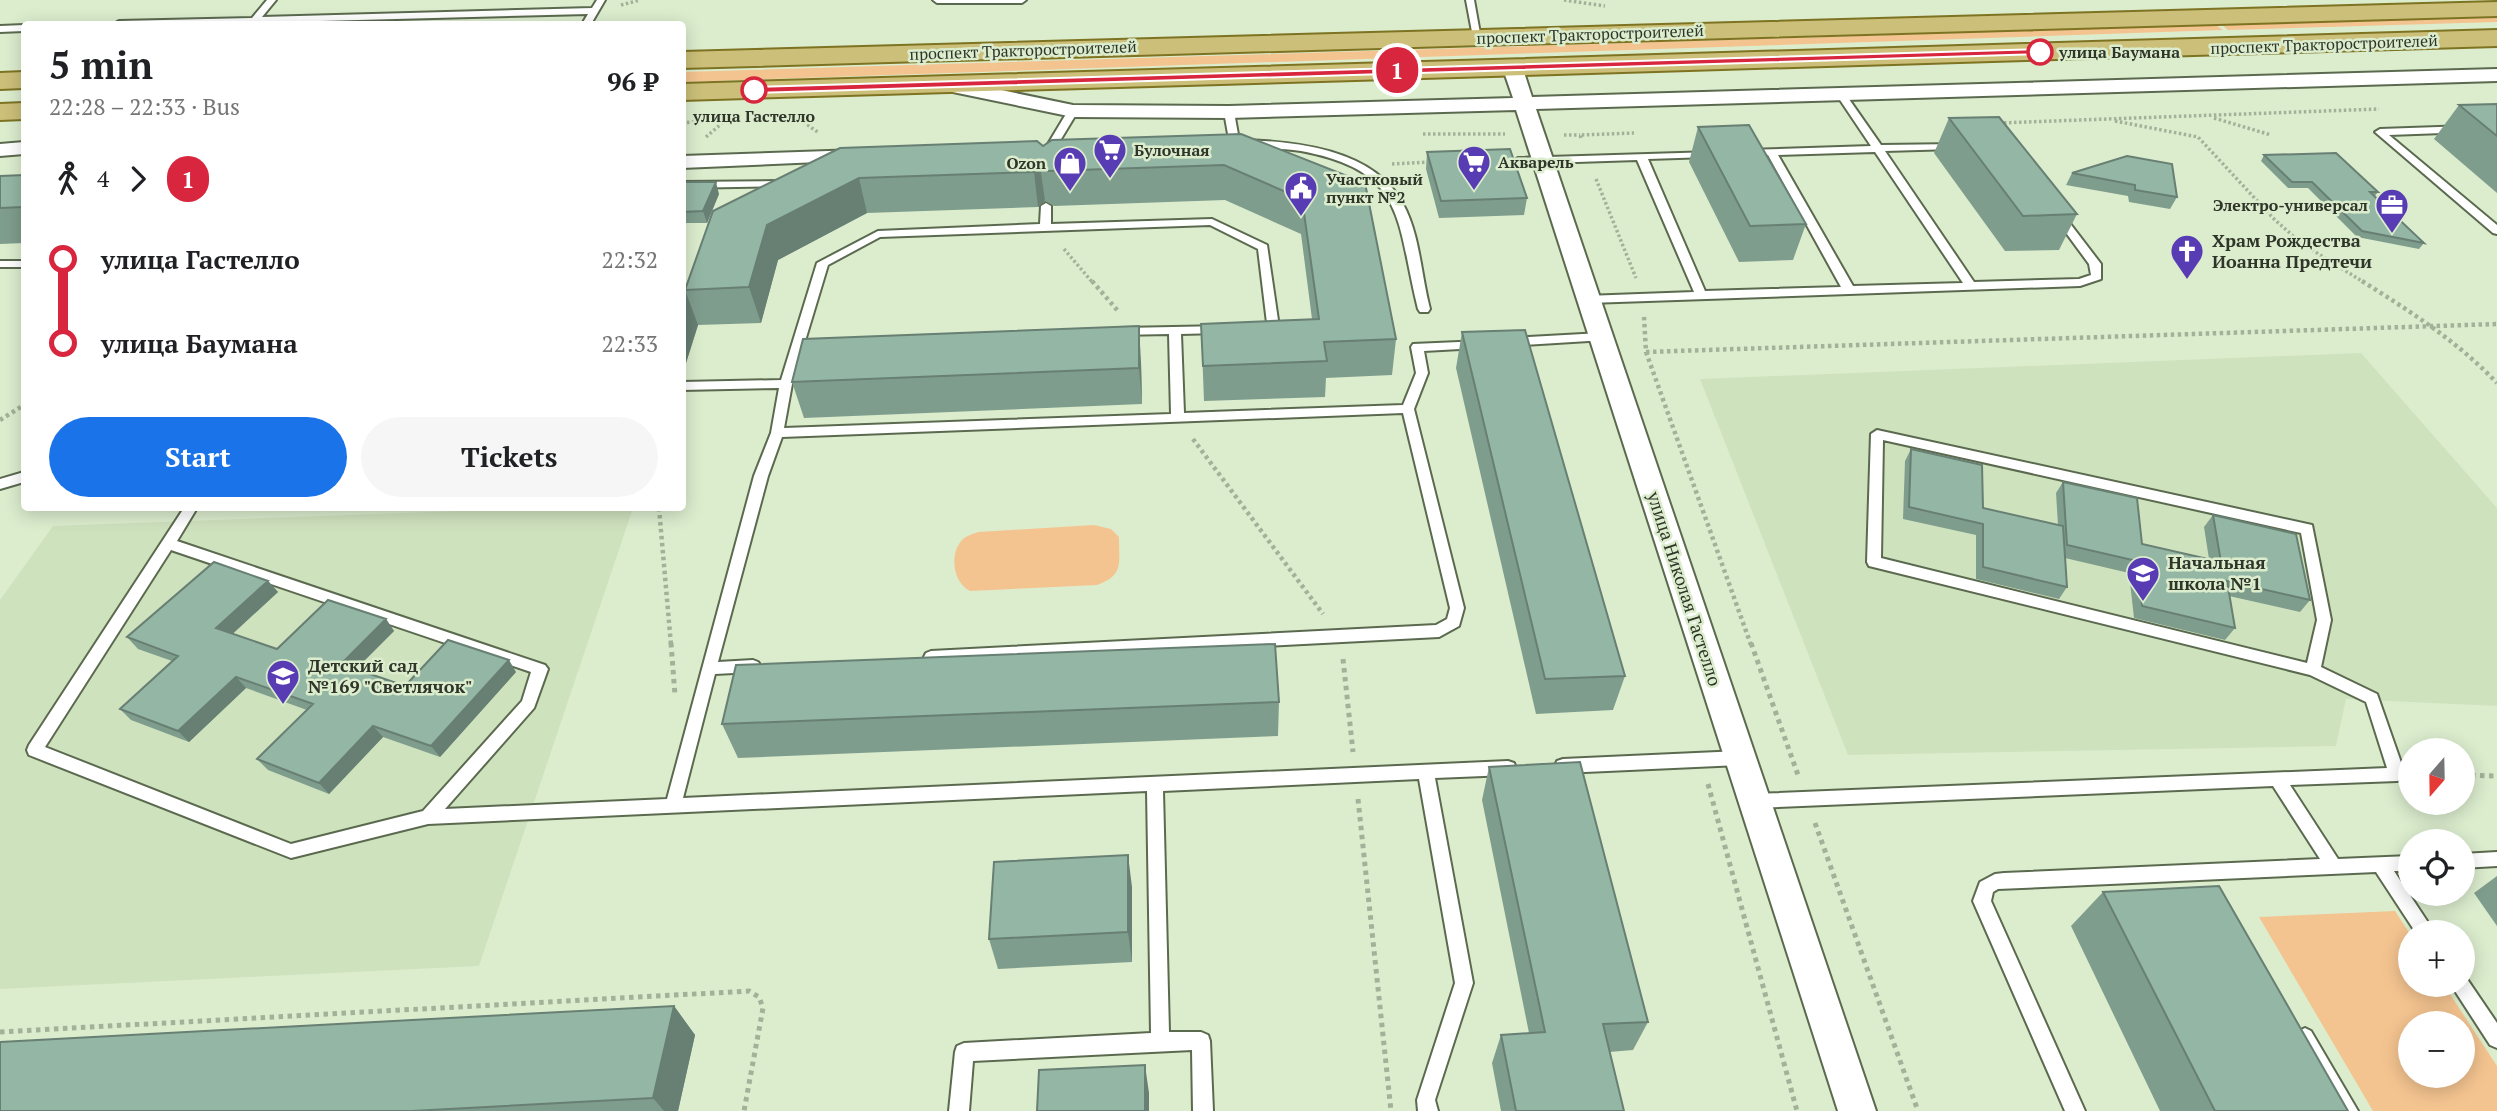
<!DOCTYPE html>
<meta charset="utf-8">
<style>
body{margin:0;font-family:"PT Serif",serif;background:#f6f6f6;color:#202124;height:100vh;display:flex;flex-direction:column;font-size:26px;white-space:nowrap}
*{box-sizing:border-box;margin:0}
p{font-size:23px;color:#757577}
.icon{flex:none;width:38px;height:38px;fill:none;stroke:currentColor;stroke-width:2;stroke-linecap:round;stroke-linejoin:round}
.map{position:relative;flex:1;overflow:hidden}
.panel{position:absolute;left:21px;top:21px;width:665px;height:490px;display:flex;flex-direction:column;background:#fff;border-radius:7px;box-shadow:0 4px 18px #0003}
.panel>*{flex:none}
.badge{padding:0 14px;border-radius:23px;font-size:24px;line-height:46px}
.needle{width:46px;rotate:200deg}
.fabs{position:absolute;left:2398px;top:738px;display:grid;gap:14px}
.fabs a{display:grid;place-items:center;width:77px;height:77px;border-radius:50%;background:#fff;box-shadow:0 4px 18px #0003;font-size:35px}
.map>.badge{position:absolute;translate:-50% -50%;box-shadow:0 0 0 4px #fff}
.legs{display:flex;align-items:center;gap:10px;height:77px;padding:0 28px;font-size:23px}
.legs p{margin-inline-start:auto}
.head{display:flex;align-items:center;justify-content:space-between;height:119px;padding:0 28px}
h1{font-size:38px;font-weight:800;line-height:52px}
.primary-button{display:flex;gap:14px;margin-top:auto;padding:14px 28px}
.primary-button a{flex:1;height:80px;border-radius:42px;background:#1a73e8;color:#fff;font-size:28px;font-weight:800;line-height:80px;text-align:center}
.primary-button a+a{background:#f6f6f6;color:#202124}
ul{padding:0 28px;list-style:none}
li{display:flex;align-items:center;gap:24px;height:84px;font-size:26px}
li i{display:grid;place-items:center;width:10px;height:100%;margin:0 9px;background:currentColor}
li i::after{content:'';width:18px;height:18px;margin:-9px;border:5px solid;border-radius:50%;background:#fff}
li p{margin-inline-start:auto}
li:first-child i{background:linear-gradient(#0000 50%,currentColor 0)}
li:last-child i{background:linear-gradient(currentColor 50%,#0000 0)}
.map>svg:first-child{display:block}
.built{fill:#cfe2be}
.green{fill:#f4c490;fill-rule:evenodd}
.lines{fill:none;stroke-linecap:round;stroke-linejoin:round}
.lane-casing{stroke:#5b6a4f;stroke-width:4}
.street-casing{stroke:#5b6a4f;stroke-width:4}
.primary-casing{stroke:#7e7322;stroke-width:4}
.path-far2{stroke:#a4b199;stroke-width:3.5;stroke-dasharray:2.5 2.5;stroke-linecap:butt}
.path-far1{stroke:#a4b199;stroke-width:4.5;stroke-dasharray:3.5 3.5;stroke-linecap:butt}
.path{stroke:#a4b199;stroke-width:5;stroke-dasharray:4.5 4.5;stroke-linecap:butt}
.lane{fill:#fff;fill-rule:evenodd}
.street{fill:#fff;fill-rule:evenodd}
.primary{fill:#cbbf79;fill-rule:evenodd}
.wall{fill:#7f9d8d}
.shaded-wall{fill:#687f73}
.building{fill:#94b6a4;stroke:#687f73;stroke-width:2}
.line-1{fill:#d7263d;stroke:#fff;stroke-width:2}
.stop-1-dot{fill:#fff;stroke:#d7263d;stroke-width:3.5}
.labels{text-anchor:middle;stroke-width:5;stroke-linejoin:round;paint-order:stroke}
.far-street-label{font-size:16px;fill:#2f3529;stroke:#dcedce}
.far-stop-label{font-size:16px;font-weight:bold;fill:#2f3529;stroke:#dcedce;text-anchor:start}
.far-poi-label{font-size:16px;font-weight:bold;fill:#2f3529;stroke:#dcedce;text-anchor:start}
.poi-label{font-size:18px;font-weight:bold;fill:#2f3529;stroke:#dcedce;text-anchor:start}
.street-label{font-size:18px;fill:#2f3529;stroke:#dcedce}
</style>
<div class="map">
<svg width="2497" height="1111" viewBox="0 0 2497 1111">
<rect width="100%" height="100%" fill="#dcedce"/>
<path class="built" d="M2361,353L2497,508V706L2346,699L2336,746L1848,755L1700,379Z
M536,508H633L479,966L0,989V600L53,526Z"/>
<path class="green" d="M2497,16V22L2228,30L2221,24Z
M2216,25L2223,30L682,82L683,72Z
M1094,525L1111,529L1119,537C1119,564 1124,575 1097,585L970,591C953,583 949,554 962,540C966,536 973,534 978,532Z
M2395,911L2410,934V985H2444L2497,1066V1111H2373L2259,917ZM2410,1024H2462V1076H2410Z"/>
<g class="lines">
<defs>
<path id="lane" d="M267,0H276L262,17L592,8L597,0H605L591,24H582L588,14L201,24H114L119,21L252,18Z
M933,0H1026L1022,3H937Z
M1466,0H1474L1481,39L1473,37Z
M24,25V31L0,32V26Z
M1841,91L1844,92L1881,145L1958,144V148L1954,149L1885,151L1974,282L2079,279L2091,275L2089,264L2053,215L2058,212L2062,213L2101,264V279L2080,286L1589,303L1585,302V296L1694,292L1637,160L1518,164L1513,161L1518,158L1713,152L1714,154L1709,157L1648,159L1705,291L1841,287L1768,155L1747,156L1742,153L1747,150L1871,146L1836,94ZM1875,152L1963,283L1853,286L1778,155Z
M1069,109L1078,111L1055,149L1054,158H1046L1045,149Z
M1229,109L1234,112L1239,140C1295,141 1374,149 1403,204C1420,235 1421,275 1430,309L1428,312H1420L1418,309C1396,222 1408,171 1301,151C1277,147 1253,149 1230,145L1224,112Z
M2497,125V131L2389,135L2497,225V234L2493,233L2375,132L2380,129Z
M781,181L785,182V186L682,188V182Z
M1046,203L1051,206V224L1212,219L1267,245L1279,327C1274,333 1260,333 1255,327L1257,324L1267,323L1258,249L1210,225L880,237L828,265L792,384L784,428L1171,414L1169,334L1118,335L1116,332L1118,329L1122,328L1224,326L1226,329L1220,333L1181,334L1184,413L1403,405L1416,373L1411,347L1413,344L1482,341L1484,344L1478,348L1424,351L1428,373L1414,409L1464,608L1459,626L1439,637L931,663L926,661L924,657L926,653L931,651L1436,625L1447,619L1450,608L1403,413L782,437L768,476L718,662L753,660L758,662L761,666L758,670L753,672L715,674L683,798L1508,761L1514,763L1516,768L1514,773L1508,775L1435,778L1473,983L1435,1100L1438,1111H1418L1417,1100L1455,983L1419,779L1163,791L1169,1032H1201L1208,1035L1210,1041L1213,1111H1193L1192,1050L973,1061L969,1111H949L955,1052L957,1046L964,1043L1151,1033L1147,791L428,824L291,858L29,755L27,750L29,745L184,508H197L177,541L545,665L548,669L534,708L445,809L667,799L754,476L771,433L779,388L682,390V382L781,380L817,263L878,231L1040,224L1041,206ZM171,550L531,672L522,701L423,811L291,844L45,747Z
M0,261H24V267H0Z
M1601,333L1605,334L1607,337L1605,340L1508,346L1502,342L1508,338Z
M1877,430L2312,525L2331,620L2321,667L2377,694L2405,774L2403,779L2397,781L2290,785L2338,859L2410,856V871H2394L2435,933H2416L2376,872L1998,889L1993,892L1991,901L2085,1111H2065L1973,901L1980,882L1995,874L2004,873L2320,859L2273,786L1755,808L1749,806L1747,801L1749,796L1755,794L2387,768L2366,702L2310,675L1869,566L1867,562L1871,434ZM1883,440L2301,533L2317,620L2307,663L1881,558Z
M24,472V482L0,489V479Z
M1740,751L1746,753L1748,758L1746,763L1740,765L1563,773L1557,771L1555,766L1557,761L1563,759Z
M2497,852V866L2462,868V854Z
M2462,977L2467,979L2497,1023V1048L2490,1045L2455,991L2452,985H2462Z
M2305,1028L2311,1031L2358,1111H2337L2296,1037L2299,1031Z"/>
<path id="street" d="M1512,60L1522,66L1532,97L2497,69V81L1536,109L1876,1111H1838L1516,110L1229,118L1073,117L948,91L938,85L948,79L1073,105L1229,106L1513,98L1502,66Z
M24,142V154L0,156V144Z
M858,150L868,156L865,160L682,168V156Z"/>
<path id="primary" d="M2497,2V16L682,68V52Z
M2497,30V46L682,100V84Z
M24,72V88L0,89V73Z
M24,103V119L0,120V104Z"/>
</defs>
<use href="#lane" class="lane-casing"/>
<use href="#street" class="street-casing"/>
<use href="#primary" class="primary-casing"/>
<path class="path-far2" d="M1564,0L1605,6
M621,5L640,0
M795,116L819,133
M2214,118L2271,135
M2115,121L2198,137L2274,219L2301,243L2365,283
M682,123L709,120
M1999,123L2379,109
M1423,134H1505
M1564,135H1580
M706,137L728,118
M1581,138L1580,135L1634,133
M1392,164L1429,162
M1596,179L1636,278
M1064,249L1093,283"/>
<path class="path-far1" d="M1092,281L1118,311
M2362,281C2411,312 2457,341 2497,383
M1644,317L1646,352L1751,645
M1646,352L2497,324
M0,420L24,405
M1193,439L1323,614
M659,508L671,645"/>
<path class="path" d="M671,643L675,695
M1751,643L1798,775
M1343,659L1353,752
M2462,775L2497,776
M1708,784L1797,1111
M1358,799L1391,1111
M1815,823L1918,1111
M0,1032L749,991L759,997L763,1008L744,1111"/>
<use href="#lane" class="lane"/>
<use href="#street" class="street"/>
<use href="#primary" class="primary"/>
</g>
<path class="wall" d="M2497,104V193L2434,139L2459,105Z
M1949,118L2077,214L2059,250L2005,251L1934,153Z
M1698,127L1806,224L1793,260L1739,262L1689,162Z
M1052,140L1365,183L1396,339L1392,375L1326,378L1325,397L1204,401L1201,324L1312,319L1301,234L1225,200L1054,206L1045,201L1038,207L867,213L778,260L761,323L698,325L686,363H682V290H685L840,148L1043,146Z
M1427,152L1527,198L1524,215L1439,218L1426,169Z
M2264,155L2378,192L2375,196L2424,243L2419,249L2357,237L2308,188H2288L2261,161Z
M2127,156L2177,197L2170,209L2129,202L2128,196L2066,185L2072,173Z
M24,175V243L0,244V176Z
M682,182L719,194L707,223H682Z
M1462,332L1625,676L1613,710L1536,714L1456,368Z
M1141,362L1142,404L804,418L792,382Z
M1911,449L1983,508L2058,525L2056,493L2063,482L2142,544L2209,559L2204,527L2213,515L2310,600L2300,612L2229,596L2235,628L2225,640L2134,618L2129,573L2065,558L2067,587L2059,599L1976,579V535L1903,519L1905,461Z
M268,581L278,592L232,634L277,649L386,619L394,631L356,669L405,686L516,672L440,757L383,737L329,794L268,770L257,759L307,710L246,688L189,742L131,720L120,709L172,661L138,649L127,637Z
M1279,702L1278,736L738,758L722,724Z
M1489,767L1648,1022L1633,1050L1609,1052L1624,1111H1501L1492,1063L1501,1035L1529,1033L1482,800Z
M2497,876V926L2474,893Z
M1132,887V962L998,969L989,939Z
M2103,892L2348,1111H2160L2071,926Z
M674,1006L695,1035L678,1111H0Z"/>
<path class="shaded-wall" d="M1040,166L1045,201L1038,207L1034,172Z
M859,178L867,213L778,260L761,323L749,287L767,225Z
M716,182L719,194L707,223L703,211Z
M685,290L698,325L686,363L682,353V297Z
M1139,326L1141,362L1142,404L1139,368Z
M268,581L278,592L226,640L216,628Z
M386,619L394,631L350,675L341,664Z
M509,660L516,672L440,757L431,746Z
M236,677L246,688L189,742L178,731Z
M373,726L383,737L329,794L319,783Z
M1128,855L1132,887V962L1128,932Z
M674,1006L695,1035L678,1111H664L653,1098Z
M1145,1065L1149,1093V1111H1145Z"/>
<path class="building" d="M2497,104V136L2459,105Z
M1999,117L2077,214L2023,216L1949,118Z
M1749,125L1806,224L1750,226L1698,127Z
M1241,134L1365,183L1396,339L1324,342L1327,361L1203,366L1201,324L1319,319L1302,199L1224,165L1049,171L1040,166L1034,172L859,178L767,225L749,287L685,290L713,211L840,148L1037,141L1043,146L1052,140Z
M1510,149L1527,198L1441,201L1427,152Z
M2336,153L2378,192H2370L2424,243L2362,231L2312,182H2292L2264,155Z
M2127,156L2172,164L2177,197L2135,190V185L2072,173Z
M24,175V207L0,208V176Z
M682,182H716L703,211L682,212Z
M1139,326V368L792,382L803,339Z
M1525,330L1625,676L1545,679L1462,332Z
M1911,449L1982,465L1983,508L2063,526L2067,587L1983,567V524L1909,507Z
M2063,482L2137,498L2142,544L2221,562L2213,515L2296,534L2310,600L2227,581L2235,628L2142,606L2137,561L2067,545Z
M214,562L268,581L216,628L277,649L328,600L386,619L341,664L405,686L448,640L509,660L431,746L373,726L319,783L257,759L313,704L236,677L178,731L120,709L178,656L127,637Z
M1275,644L1279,702L722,724L736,665Z
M1580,762L1648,1022L1603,1024L1624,1111H1516L1501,1035L1545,1032L1489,767Z
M1128,855V932L989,939L994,862Z
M2219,886L2348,1111H2215L2103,892Z
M674,1006L653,1098L412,1111H0V1042Z
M1145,1065V1111H1037L1039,1070Z"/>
<path class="line-1" d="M2040,49L2043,54L754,93L750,90L754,87Z"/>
<defs>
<symbol id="supermarket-pin" viewBox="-11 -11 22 30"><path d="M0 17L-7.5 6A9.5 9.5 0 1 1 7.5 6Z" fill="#583cb4" stroke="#dcedce"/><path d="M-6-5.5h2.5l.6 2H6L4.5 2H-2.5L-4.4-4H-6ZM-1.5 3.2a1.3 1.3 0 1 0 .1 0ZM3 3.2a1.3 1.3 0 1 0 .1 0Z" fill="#fff"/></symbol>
<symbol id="shop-pin" viewBox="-11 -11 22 30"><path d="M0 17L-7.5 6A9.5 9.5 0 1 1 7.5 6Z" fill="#583cb4" stroke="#dcedce"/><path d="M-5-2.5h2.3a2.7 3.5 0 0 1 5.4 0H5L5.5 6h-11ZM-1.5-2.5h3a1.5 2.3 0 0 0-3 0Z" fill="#fff"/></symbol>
<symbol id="civic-pin" viewBox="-11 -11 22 30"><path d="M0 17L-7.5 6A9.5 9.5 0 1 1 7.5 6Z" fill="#583cb4" stroke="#dcedce"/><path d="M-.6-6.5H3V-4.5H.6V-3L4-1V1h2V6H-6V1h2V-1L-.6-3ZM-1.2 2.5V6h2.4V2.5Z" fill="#fff"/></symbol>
<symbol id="office-pin" viewBox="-11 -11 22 30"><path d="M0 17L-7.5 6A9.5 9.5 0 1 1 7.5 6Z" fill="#583cb4" stroke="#dcedce"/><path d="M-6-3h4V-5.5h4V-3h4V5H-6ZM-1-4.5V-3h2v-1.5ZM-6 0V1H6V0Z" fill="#fff"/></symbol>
<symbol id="church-pin" viewBox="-11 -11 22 30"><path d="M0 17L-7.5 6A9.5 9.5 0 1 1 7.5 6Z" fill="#583cb4" stroke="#dcedce"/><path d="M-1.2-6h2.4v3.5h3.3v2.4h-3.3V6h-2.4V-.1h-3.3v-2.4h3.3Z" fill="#fff"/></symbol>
<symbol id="school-pin" viewBox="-11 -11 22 30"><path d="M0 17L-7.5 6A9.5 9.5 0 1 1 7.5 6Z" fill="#583cb4" stroke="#dcedce"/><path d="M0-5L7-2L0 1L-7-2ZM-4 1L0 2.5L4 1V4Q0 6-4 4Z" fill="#fff"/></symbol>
</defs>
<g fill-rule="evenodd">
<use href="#supermarket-pin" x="1091" y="131" width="38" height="52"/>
<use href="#supermarket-pin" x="1455" y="143" width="38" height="52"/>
<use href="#shop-pin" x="1051" y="144" width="38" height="52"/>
<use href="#civic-pin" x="1282" y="169" width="38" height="52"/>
<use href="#office-pin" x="2373" y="186" width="38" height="52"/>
<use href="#church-pin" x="2168" y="232" width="38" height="52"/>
<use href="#school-pin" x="2124" y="554" width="38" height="52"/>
<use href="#school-pin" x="264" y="657" width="38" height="52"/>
</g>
<g class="stop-1-dot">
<circle cx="2040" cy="52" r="12"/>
<circle cx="754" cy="90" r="12"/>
</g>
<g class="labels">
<g class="far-street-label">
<text transform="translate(1590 34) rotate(-2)" y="6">проспект Тракторостроителей</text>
<text transform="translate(2324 44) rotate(-2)" y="6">проспект Тракторостроителей</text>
<text transform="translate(1023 50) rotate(-2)" y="6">проспект Тракторостроителей</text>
</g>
<g class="far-stop-label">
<text x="2059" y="58">улица Баумана</text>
<text x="754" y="122" text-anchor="middle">улица Гастелло</text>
</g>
<g class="far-poi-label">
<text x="1134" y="156">Булочная</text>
<text x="1498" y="168">Акварель</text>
<text x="1046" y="169" text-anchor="end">Ozon</text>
<text x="1326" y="185">Участковый<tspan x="1326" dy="18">пункт №2</tspan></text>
<text x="2368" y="211" text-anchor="end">Электро-универсал</text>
</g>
<g class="poi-label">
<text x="2212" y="247">Храм Рождества<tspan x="2212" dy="21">Иоанна Предтечи</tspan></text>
<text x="2168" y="569">Начальная<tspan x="2168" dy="21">школа №1</tspan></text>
<text x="308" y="672">Детский сад<tspan x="308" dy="21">№169 "Светлячок"</tspan></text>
</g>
<g class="street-label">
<text transform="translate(1684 589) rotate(72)" y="6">улица Николая Гастелло</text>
</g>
</g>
</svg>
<div class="fabs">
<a><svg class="needle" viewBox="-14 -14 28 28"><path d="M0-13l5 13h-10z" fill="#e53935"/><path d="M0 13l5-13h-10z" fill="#757577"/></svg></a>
<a><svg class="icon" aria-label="locate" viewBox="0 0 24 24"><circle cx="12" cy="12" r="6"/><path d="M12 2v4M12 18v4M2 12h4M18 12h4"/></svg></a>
<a>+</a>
<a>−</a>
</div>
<b class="badge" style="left:1397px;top:70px;background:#d7263d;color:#fff">1</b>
<section class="panel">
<div class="head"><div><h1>5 min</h1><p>22:28 – 22:33 · Bus</p></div><b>96 ₽</b></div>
<div class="legs"><svg class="icon" aria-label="walk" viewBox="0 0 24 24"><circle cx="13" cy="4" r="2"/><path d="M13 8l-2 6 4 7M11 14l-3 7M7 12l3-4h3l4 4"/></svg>4<svg class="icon" aria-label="forward" viewBox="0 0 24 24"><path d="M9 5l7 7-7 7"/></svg><b class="badge" style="background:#d7263d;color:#fff">1</b></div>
<ul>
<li><i style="color:#d7263d"></i><b>улица Гастелло</b><p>22:32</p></li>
<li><i style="color:#d7263d"></i><b>улица Баумана</b><p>22:33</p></li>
</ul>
<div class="primary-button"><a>Start</a><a>Tickets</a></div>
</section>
</div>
